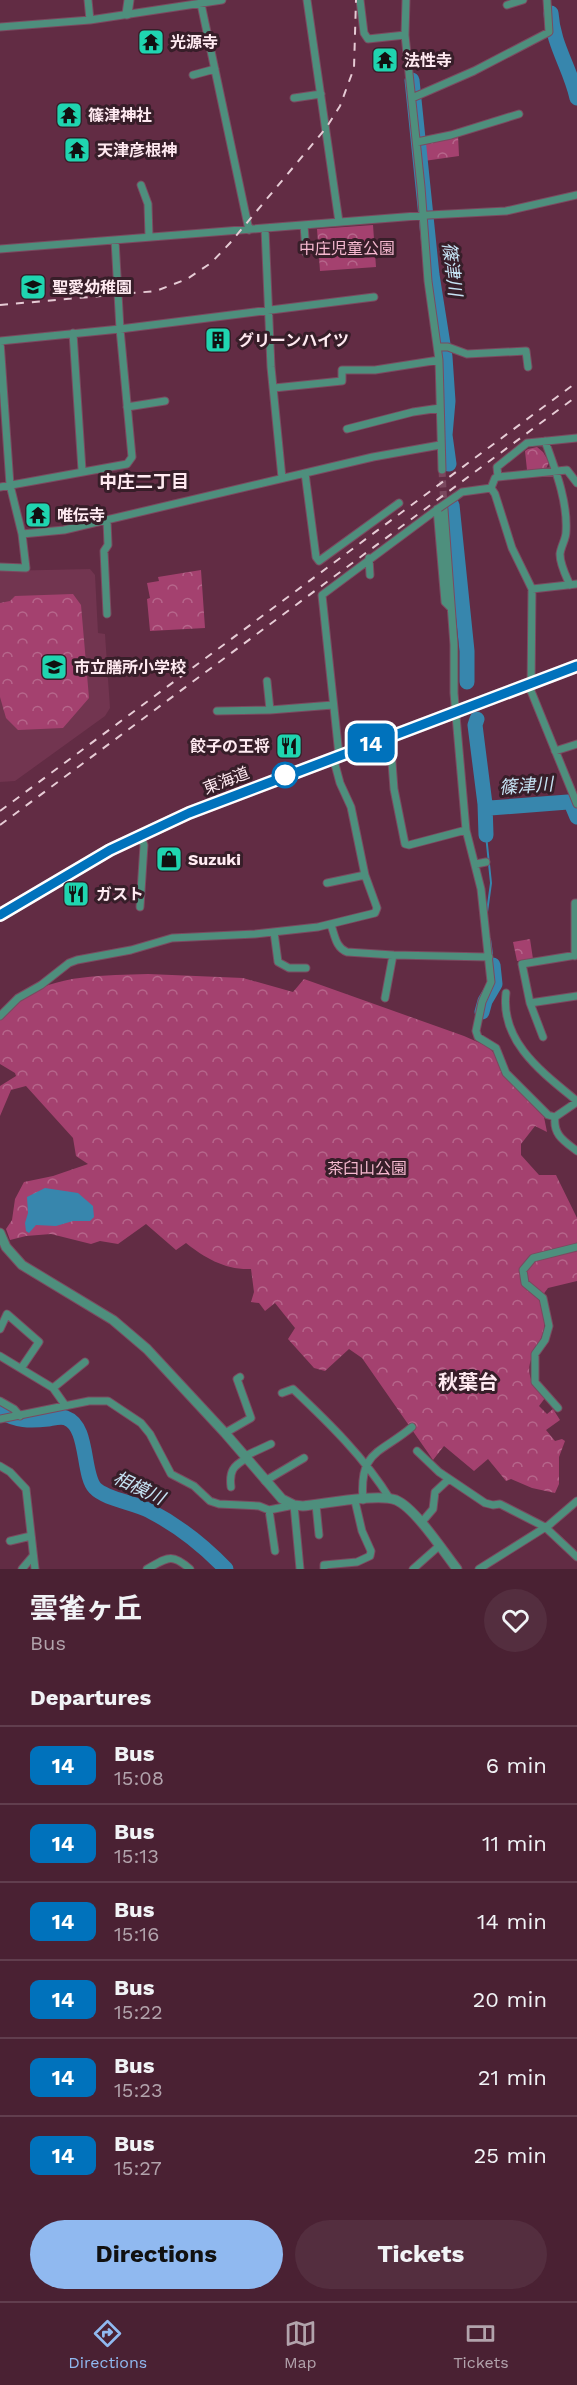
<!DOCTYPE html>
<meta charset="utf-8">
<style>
body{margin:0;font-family:"Work Sans","Noto Sans JP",sans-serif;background:#542e3f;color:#f1f3f6;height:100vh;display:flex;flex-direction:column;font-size:22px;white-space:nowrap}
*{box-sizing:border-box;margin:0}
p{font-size:20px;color:#b2a3ac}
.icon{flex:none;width:33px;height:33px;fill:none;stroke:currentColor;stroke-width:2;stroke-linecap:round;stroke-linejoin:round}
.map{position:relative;height:1569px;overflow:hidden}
.sheet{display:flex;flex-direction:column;background:#4a2133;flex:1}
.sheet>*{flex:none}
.badge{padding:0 12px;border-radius:9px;font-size:21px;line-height:39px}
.map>.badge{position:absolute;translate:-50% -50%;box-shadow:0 0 0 3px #fff}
h2{padding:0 30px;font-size:22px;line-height:54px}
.round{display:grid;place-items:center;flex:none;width:63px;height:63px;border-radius:32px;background:#542e3f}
.head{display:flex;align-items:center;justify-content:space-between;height:102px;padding:0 30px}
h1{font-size:28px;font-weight:700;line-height:45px}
.button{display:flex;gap:12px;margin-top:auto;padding:12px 30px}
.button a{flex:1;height:69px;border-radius:36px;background:#90b9f0;color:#111;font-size:24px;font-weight:700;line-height:69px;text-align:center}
.button a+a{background:#542e3f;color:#f1f3f6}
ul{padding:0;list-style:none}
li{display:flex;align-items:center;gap:18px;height:78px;padding:0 30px;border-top:2px solid #613e4e}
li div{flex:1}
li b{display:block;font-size:22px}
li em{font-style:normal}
li .badge{min-width:66px;font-weight:700;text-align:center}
.tab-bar{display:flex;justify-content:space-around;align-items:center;height:84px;border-top:2px solid #613e4e;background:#4a2133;font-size:16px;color:#b2a3ac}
.tab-bar a{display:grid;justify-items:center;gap:3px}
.tab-bar .on{color:#90b9f0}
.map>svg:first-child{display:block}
.built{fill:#723550}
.forest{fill:url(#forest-crowns)}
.water{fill:#3786ad}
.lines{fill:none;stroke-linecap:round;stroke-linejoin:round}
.stream{stroke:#3786ad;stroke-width:2}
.river{stroke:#3786ad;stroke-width:15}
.minor-tunnel{stroke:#7a485e;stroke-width:7;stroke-dasharray:7 3.5;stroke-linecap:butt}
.minor-casing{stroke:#7b4a60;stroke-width:9}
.tertiary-casing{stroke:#7b4a60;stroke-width:11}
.trunk-casing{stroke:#7b4a60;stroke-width:14}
.minor{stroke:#4e8f7d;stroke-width:7}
.tertiary{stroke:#4e8f7d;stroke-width:9}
.trunk{stroke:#34ebc4;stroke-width:12}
.rail{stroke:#e6cbd5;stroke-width:2;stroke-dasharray:8 8;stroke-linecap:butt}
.minor-bridge-casing{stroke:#7b4a60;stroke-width:9;stroke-linecap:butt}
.minor-bridge{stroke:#4e8f7d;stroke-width:7}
.line-casing{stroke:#fff;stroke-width:14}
.line{stroke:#0072bc;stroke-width:9}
.stop-dot{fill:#fff;stroke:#0072bc;stroke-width:3}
.labels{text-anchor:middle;stroke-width:6;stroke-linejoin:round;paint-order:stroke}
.poi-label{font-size:16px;font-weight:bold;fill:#ffeaf1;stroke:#371e29;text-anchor:start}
.park-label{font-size:16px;fill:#f6b9d0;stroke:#371e29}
.street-label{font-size:16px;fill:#ffeaf1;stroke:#371e29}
.water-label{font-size:18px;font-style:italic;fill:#c6e3f4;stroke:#371e29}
.neighbourhood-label{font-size:18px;font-weight:bold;fill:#ffeaf1;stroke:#371e29}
.quarter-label{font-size:20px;font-weight:bold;fill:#ffeaf1;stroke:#371e29}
</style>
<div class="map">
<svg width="577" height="1569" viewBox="0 0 577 1569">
<defs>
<pattern id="forest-crowns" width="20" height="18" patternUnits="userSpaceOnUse" patternTransform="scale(1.5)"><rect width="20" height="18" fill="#a4416f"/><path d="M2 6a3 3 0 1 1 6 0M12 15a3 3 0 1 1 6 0" fill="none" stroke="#b6668b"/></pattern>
</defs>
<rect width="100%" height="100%" fill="#622c44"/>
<path class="built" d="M90,569L95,575L98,633L105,634L110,708L105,716L15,781L0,782V571Z"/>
<path class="forest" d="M458,135L459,156L424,161L422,144Z
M373,225L376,267L320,271L317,229Z
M537,447L543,452L549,462L546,469L527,470L525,451L528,449Z
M201,570L205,628L150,631L147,599L150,598L147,583L159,581L158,577Z
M73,594L81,605L89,698L63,728L18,730L6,718L0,697V603L10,601L15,596Z
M530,939L533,959L517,961L513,942Z
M148,974L243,978L293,992L304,979L464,1036L489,1047L496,1056L504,1075L544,1117L547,1132L535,1126L521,1144V1155L539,1175H556L577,1218V1281L548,1288L539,1300C559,1341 517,1353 533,1384C535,1389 542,1394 545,1398L539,1406L547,1414L553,1409L560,1420L546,1430L555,1441L562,1439L565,1441L559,1457V1484L555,1493L532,1488L511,1479L506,1481L488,1459L474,1471L444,1446L433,1460L362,1358L349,1349L325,1371L314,1368L288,1339L295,1328L275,1303L265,1311L259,1303L251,1302L254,1292L251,1269C225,1270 205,1258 186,1243L176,1250L146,1224L118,1244L100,1241L91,1244L51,1234L26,1236L10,1240L6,1229L12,1220L15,1199L24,1182L53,1176L88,1164L76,1156L73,1138L26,1086L11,1090L0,1116V1086L16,1076L15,1073L0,1064V1020C6,1014 12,1005 20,1000C56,973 106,976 148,974Z"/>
<path class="water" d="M45,1188L78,1193L93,1206L94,1217L90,1221H73L56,1226L36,1225L29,1233L26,1231L25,1223L28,1213L27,1197Z"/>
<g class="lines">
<path class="stream" d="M486,835L491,883L487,912
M490,939L492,954"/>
<path class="river" d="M551,13C553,45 570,67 577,98
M412,80L432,275L445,357L448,401L445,435L449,464
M452,505L467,651V682
M477,719L475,725L485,804L490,808L568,802L572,805L577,817
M485,804L486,835
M482,1012L485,1001L495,984L493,965
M0,1411C16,1421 30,1421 48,1419C54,1418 61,1416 66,1418C89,1426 82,1474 95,1488C105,1499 136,1503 150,1511C177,1525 205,1547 226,1569"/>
<path class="minor-tunnel" d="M442,470L444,509"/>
<defs>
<path id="minor" d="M88,0L90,20
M307,0L339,222
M360,0L364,33L368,39L405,35
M406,0L405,35L421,187L428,281L439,360L442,470
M201,4L249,230
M507,5L523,0
M0,27L90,20L222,0
M193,75L215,69
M294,98L321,94
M412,98L474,71L549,32L547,0
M417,142L451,135L519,114
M141,185L148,204L149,237
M304,225L306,253
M265,229L271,367L282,478
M0,249L429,215L506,211L577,195
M73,333L82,470
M0,341L120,329L374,297
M0,341L10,485L22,534L26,568L0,567
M438,347H448L467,354L526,351L528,367
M274,388L342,381V370H375L439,360
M127,407L165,401
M347,429L413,412L440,408
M545,441C555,469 568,501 566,532C566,539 561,546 560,554C560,565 566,576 570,585
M305,473L316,557L319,561L399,503
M498,477L567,470L577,483
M0,487L127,464L132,457L120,329L115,240
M491,488L495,494L512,548L532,589L531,691L577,804
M455,497L462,492L491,488L495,478L498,477L497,467L527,443L577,438
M437,509L445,602L451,608
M444,509L454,645V693L466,830L481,889L491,982L482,1002L476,1031L478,1037L496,1048L506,1073L548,1115L555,1117
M22,534L64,530L373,457L440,445
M369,558L370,575
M532,589L577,584
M107,614L104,551L108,545L107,520
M267,681L270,710
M217,711L270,710L333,705
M387,737L391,749L394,789L405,844L409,845L466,830
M555,751L577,744
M339,755L322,595L439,508
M476,864L486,862
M327,883L365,875
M140,907L144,845L140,835
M331,925C335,936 336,948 347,952L393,955L489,957
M274,932L278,962L289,968H306
M577,955L522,964L530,1003L577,996
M575,956V903H577
M506,993C500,1042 543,1073 577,1101
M385,998L393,955
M530,1003L543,1037
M0,1016L18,998L41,985L69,963L77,960L131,950L172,938L255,934L318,927L375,913L377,908L365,875L351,807L340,783L333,757
M577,1102L555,1117C553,1135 564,1141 577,1151
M0,1329L7,1314L39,1342L22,1367
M0,1356L53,1388L65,1405
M53,1388L85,1362
M282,1393L293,1389C328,1422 365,1458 390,1499
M0,1401L14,1409L20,1416
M558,1408L535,1382V1354L545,1340L549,1326L543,1298L525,1283L523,1270L533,1258L577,1247
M0,1419L89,1401H108L141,1423L150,1434L171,1474L194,1486L210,1501L219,1504L259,1506L269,1510L294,1505L300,1569
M225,1433L251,1418L237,1379L240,1377
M417,1451L439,1472L485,1503L493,1505L500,1504L545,1527L577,1557
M245,1456L271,1444
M0,1466L10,1472L26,1489L35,1569
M265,1481L304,1458
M231,1487C229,1471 233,1466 247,1458
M363,1500C359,1450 380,1454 412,1427
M316,1505L319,1535
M269,1510L275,1551
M421,1523L433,1509L435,1492L449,1479
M10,1541L31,1536
M22,1569L33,1556
M147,1569C167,1558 171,1552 190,1569
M324,1569V1565L357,1562L370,1556L371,1551L362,1531L355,1501
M413,1569L439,1546
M479,1569L549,1525L577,1501"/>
<path id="tertiary" d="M127,14L129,0
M0,1233L6,1247L22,1265L113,1320L147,1349L225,1433L282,1499L294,1505L303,1506C324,1504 378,1493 396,1500C415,1508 443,1551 457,1569"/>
<path id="trunk" d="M0,915L110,850L189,813L577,666"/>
</defs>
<use href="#minor" class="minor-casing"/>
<use href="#tertiary" class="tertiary-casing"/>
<use href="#trunk" class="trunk-casing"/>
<use href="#minor" class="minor"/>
<use href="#tertiary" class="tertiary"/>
<use href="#trunk" class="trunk"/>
<path class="rail" d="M0,305L156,291L187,279L211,263L230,243L326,128L340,106L354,68L356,0
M0,811L577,382
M0,825L577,396"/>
<defs>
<path id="minor-bridge" d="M439,508L455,497"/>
</defs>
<use href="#minor-bridge" class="minor-bridge-casing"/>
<use href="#minor-bridge" class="minor-bridge"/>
</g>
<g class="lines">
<defs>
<path id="line" d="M0,915L110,850L189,813L577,666"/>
</defs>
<use href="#line" class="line-casing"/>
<use href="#line" class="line"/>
</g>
<defs>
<symbol id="temple-square" viewBox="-11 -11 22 22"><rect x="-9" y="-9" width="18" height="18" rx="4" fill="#1fd5b0" stroke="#371e29"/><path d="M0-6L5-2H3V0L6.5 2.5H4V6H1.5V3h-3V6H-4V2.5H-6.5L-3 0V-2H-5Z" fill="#111"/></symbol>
<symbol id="school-square" viewBox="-11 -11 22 22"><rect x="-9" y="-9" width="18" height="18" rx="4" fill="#1fd5b0" stroke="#371e29"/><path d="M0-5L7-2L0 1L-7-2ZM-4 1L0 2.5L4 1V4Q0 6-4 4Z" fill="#111"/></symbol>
<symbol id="building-square" viewBox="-11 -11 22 22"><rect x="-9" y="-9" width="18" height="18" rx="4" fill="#1fd5b0" stroke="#371e29"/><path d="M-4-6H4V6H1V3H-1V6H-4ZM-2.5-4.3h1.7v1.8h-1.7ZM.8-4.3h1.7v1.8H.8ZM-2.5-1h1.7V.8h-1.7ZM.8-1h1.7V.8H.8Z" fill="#111"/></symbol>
<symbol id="restaurant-square" viewBox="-11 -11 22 22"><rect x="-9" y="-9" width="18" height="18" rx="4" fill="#1fd5b0" stroke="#371e29"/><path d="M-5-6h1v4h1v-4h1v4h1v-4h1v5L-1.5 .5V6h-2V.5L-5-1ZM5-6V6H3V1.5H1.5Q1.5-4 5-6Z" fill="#111"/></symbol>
<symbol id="shop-square" viewBox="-11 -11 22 22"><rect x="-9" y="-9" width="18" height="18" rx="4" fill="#1fd5b0" stroke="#371e29"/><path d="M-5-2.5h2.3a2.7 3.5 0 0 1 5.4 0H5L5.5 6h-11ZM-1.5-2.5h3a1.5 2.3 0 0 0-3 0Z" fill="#111"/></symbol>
</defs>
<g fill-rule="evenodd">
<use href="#temple-square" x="136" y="27" width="30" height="30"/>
<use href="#temple-square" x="370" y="45" width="30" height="30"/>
<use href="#temple-square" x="54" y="100" width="30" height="30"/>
<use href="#temple-square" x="62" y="135" width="30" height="30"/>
<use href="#school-square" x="18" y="272" width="30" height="30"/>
<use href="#building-square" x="203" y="325" width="30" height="30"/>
<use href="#temple-square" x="23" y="500" width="30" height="30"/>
<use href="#school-square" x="39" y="652" width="30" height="30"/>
<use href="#restaurant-square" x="274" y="731" width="30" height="30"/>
<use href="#shop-square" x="154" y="844" width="30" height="30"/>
<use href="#restaurant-square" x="61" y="879" width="30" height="30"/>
</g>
<circle class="stop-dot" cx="285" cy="775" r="12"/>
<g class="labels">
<g class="poi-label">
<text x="170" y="48">光源寺</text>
<text x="404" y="66">法性寺</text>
<text x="88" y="121">篠津神社</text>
<text x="97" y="156">天津彦根神</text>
<text x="52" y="293">聖愛幼稚園</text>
<text x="238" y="346">グリーンハイツ</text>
<text x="57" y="521">唯伝寺</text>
<text x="74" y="673">市立膳所小学校</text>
<text x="270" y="752" text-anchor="end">餃子の王将</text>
<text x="188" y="865">Suzuki</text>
<text x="96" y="900">ガスト</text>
</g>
<g class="park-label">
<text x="347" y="254">中庄児童公園</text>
<text x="367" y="1174">茶臼山公園</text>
</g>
<g class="street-label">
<text transform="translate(226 780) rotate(-21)" y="6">東海道</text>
</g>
<g class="water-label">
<text transform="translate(452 269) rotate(83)" y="6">篠津川</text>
<text transform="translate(526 786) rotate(-4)" y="6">篠津川</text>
<text transform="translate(139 1488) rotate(25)" y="6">相模川</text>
</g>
<g class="neighbourhood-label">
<text x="144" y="488">中庄二丁目</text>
</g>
<g class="quarter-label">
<text x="468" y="1389">秋葉台</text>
</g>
</g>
</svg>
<b class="badge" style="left:371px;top:743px;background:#0072bc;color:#fff">14</b>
</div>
<section class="sheet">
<div class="head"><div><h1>雲雀ヶ丘</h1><p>Bus</p></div><a class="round"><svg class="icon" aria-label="heart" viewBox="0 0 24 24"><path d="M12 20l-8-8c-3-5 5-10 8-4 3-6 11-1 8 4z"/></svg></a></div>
<h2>Departures</h2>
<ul>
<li><span class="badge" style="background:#0072bc;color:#fff">14</span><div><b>Bus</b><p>15:08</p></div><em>6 min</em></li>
<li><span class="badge" style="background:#0072bc;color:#fff">14</span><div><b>Bus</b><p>15:13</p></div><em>11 min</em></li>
<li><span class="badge" style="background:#0072bc;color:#fff">14</span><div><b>Bus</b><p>15:16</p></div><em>14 min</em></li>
<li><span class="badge" style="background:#0072bc;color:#fff">14</span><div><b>Bus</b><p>15:22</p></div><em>20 min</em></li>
<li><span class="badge" style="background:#0072bc;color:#fff">14</span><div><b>Bus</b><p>15:23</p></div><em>21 min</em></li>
<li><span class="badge" style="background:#0072bc;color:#fff">14</span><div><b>Bus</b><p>15:27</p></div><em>25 min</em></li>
</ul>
<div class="button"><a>Directions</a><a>Tickets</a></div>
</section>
<nav class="tab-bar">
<a class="on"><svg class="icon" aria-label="directions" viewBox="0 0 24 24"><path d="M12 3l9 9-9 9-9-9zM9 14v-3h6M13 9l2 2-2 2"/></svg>Directions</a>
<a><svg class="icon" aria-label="map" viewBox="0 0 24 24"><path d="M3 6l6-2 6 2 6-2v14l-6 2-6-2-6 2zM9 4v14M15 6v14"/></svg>Map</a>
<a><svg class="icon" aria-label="tickets" viewBox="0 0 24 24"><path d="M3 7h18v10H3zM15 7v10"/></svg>Tickets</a>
</nav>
